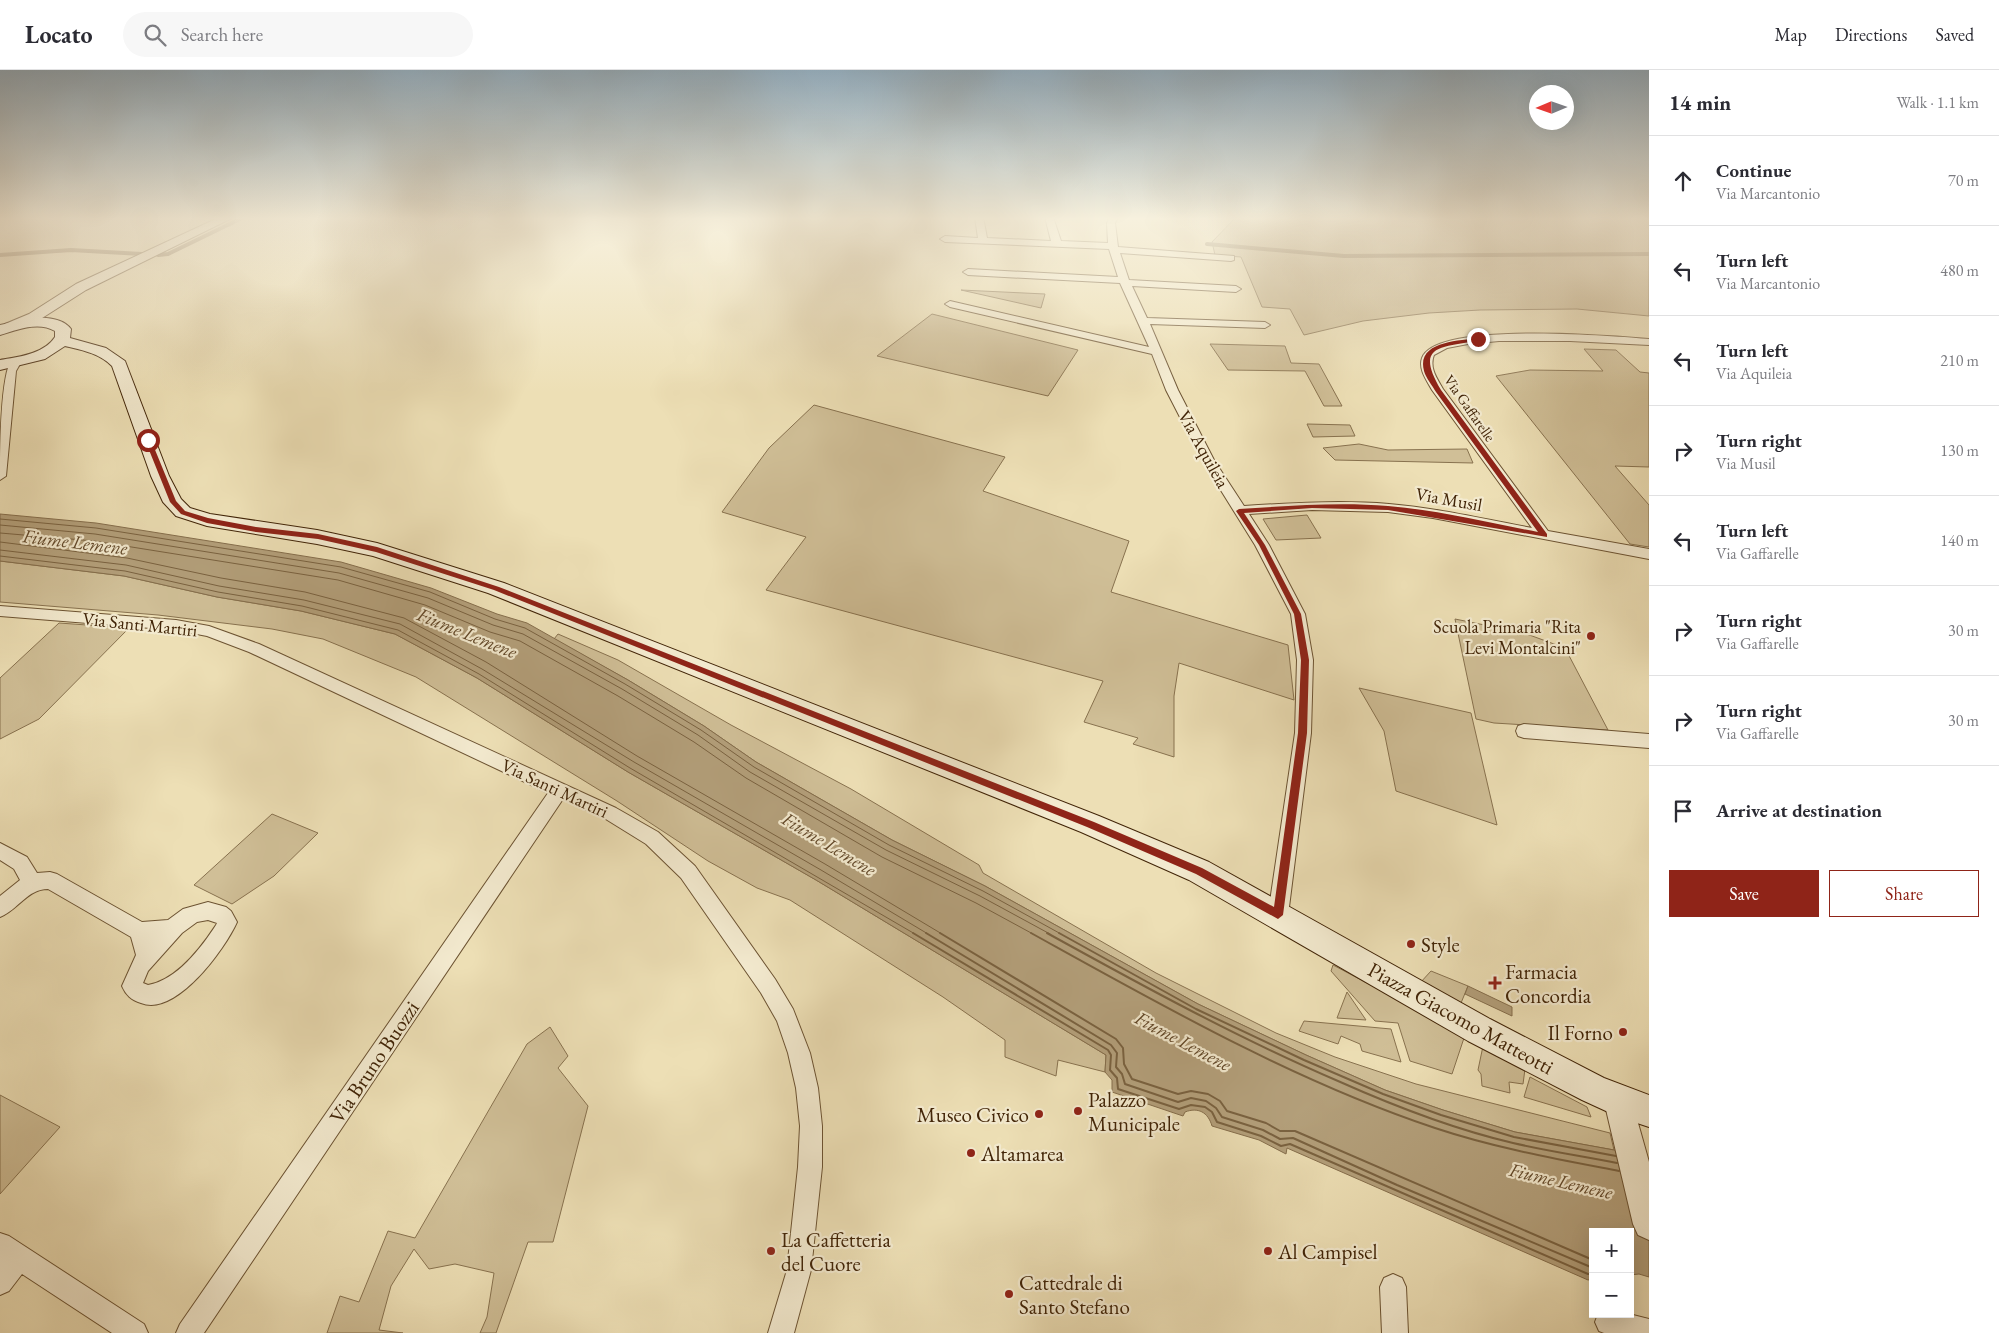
<!DOCTYPE html>
<html lang="en">
<head>
<meta charset="utf-8">
<style>
	:root { --surface:#fff; --page:#f7f7f7; --text:#2b2b33; --muted:#7c7c81; --line:#e1e1e2; --accent:#8f2418 }
	body { margin:0; font-family:"EB Garamond",serif; background:var(--page); color:var(--text) }
	.controls { position:absolute; right:15px; bottom:15px; display:grid; overflow:hidden; border-radius:0px; box-shadow:0 5px 20px #0002 }
	.controls button { width:45px; height:45px; display:grid; place-items:center; padding:0; border:0; border-bottom:1px solid var(--line); background:var(--surface); color:var(--text); font:25px sans-serif }
	.compass { position:absolute; left:1529px; top:15px; width:45px; height:45px; border-radius:50%; background:var(--surface); box-shadow:0 5px 20px #0002; rotate:268deg }
	.stop { position:absolute; width:15px; height:15px; margin:-11px; border:4px solid #8f2418; border-radius:50%; background:#fff }
	.stop.end { background:#8f2418; border-color:#fff; box-shadow:0 1px 5px #0008 }
	.list { margin:0; padding:0; list-style:none }
	h2 { display:flex; justify-content:space-between; align-items:center; height:65px; margin:0; padding:0 20px; font-size:21px }
	h2 small { font-size:16px; font-weight:400; color:var(--muted) }
	.list li { display:grid; grid-template-columns:32px 1fr auto; gap:15px; align-items:center; box-sizing:border-box; height:90px; padding:0 20px; border-top:1px solid var(--line) }
	.list b { display:block; font-size:19px; white-space:nowrap }
	.list p { margin:0; font-size:16px; white-space:nowrap; color:var(--muted) }
	.list em { font-size:16px; font-style:normal; color:var(--muted) }
	.actions { display:flex; gap:10px; padding:15px 20px }
	.actions a { flex:1; padding:11px 0; border:1px solid var(--accent); border-radius:0px; text-align:center; font-size:18px; color:var(--accent) }
	.actions .main { background:var(--accent); color:#fff }
	.icon { flex:none; width:28px; height:28px; fill:none; stroke:currentColor; stroke-width:2; stroke-linecap:round; stroke-linejoin:round }
	.map { position:relative; flex:none; width:1649px; height:1263px; overflow:hidden }
	header { display:flex; align-items:center; gap:30px; box-sizing:border-box; height:70px; padding:0 25px; background:var(--surface); border-bottom:1px solid var(--line) }
	header strong { font-size:24px }
	nav { display:flex; gap:28px; margin-inline-start:auto; font-size:18px }
	.search { width:350px; height:45px; background:var(--page); display:flex; align-items:center; gap:12px; box-sizing:border-box; padding:0 18px; border-radius:28px; color:var(--muted); font-size:19px }
	main { display:flex }
	aside { flex:1; background:var(--surface) }
	.map>svg:first-child { display:block }
</style>
</head>
<body>
<header>
<strong>Locato</strong>
<div class="search"><svg class="icon" aria-label="search" viewBox="0 0 24 24"><circle cx="10" cy="10" r="6"/><path d="M15 15l6 6"/></svg>Search here</div>
<nav><a>Map</a><a>Directions</a><a>Saved</a></nav>
</header>
<main>
<div class="map">
<svg width="1649" height="1263" viewBox="0 0 1649 1263">
	<rect width="100%" height="100%" fill="#eddfb5"/>
	<filter id="stains"><feTurbulence type="fractalNoise" baseFrequency=".004" numOctaves="4"/><feColorMatrix values="0 0 0 0 .2 0 0 0 0 .09 0 0 0 0 .02 0 0 0 .5 -.17"/></filter>
	<radialGradient id="worn" r=".72"><stop offset=".6" stop-color="#630" stop-opacity="0"/><stop offset="1" stop-color="#630" stop-opacity=".3"/></radialGradient>
	<path fill="#d0bf97" stroke="#88724f" d="M 1236,147 L 1649,147 L 1649,246 L 1577,239 L 1480,240 L 1429,243 L 1363,251 L 1304,265 L 1290,239 L 1262,237 L 1241,187 L 1215,185 L 1212,172 Z
		M 961,220 L 1045,224 L 1041,238 Z
		M 932,244 L 1078,280 L 1048,326 L 877,286 Z
		M 1210,274 L 1285,276 L 1291,293 L 1319,294 L 1342,336 L 1324,336 L 1305,301 L 1228,300 Z
		M 1584,279 L 1616,280 L 1640,302 L 1649,303 L 1649,397 L 1615,396 L 1649,435 L 1649,477 L 1630,474 L 1496,306 L 1530,300 L 1603,301 Z
		M 814,335 L 1005,387 L 983,421 L 1129,471 L 1111,522 L 1288,575 L 1294,630 L 1179,593 L 1174,626 L 1174,687 L 1133,674 L 1138,668 L 1084,652 L 1103,611 L 766,520 L 806,467 L 722,442 L 769,378 Z
		M 1307,354 L 1350,355 L 1355,366 L 1313,367 Z
		M 1359,374 L 1388,380 L 1467,379 L 1473,393 L 1335,390 L 1323,378 Z
		M 1307,445 L 1321,468 L 1276,470 L 1263,449 Z
		M 0,491 L 124,506 L 217,527 L 301,541 L 395,564 L 477,608 L 628,702 L 816,810 L 1106,985 L 1105,1002 L 1058,990 L 1056,1006 L 1005,987 L 1005,970 L 943,927 L 790,830 L 757,818 L 708,791 L 617,731 L 416,607 L 323,569 L 272,559 L 158,545 L 0,532 Z
		M 1455,549 L 1524,563 L 1565,578 L 1608,660 L 1494,653 L 1476,649 Z
		M 59,553 L 129,558 L 39,649 L 0,669 L 0,608 Z
		M 558,564 L 618,590 L 731,655 L 851,719 L 979,795 L 983,803 L 1156,903 L 1276,963 L 1335,987 L 1416,1014 L 1610,1063 L 1614,1080 L 1515,1062 L 1443,1040 L 1385,1020 L 1306,985 L 1198,934 L 985,816 L 892,770 L 756,692 L 704,656 L 628,610 L 554,569 Z
		M 1359,618 L 1471,643 L 1497,755 L 1396,721 L 1384,661 Z
		M 272,744 L 318,763 L 274,806 L 232,834 L 194,815 Z
		M 1333,895 L 1465,965 L 1452,1004 L 1410,991 L 1398,953 L 1375,951 L 1331,901 Z
		M 1431,901 L 1468,916 L 1461,933 L 1420,913 Z
		M 1347,922 L 1366,950 L 1337,948 Z
		M 1304,951 L 1391,959 L 1401,992 L 1362,981 L 1360,974 L 1341,966 L 1338,974 L 1299,961 Z
		M 550,957 L 568,986 L 558,998 L 588,1036 L 553,1172 L 528,1172 L 496,1263 L 480,1263 L 487,1247 L 494,1203 L 455,1194 L 429,1199 L 414,1179 L 391,1216 L 379,1260 L 403,1263 L 327,1263 L 340,1226 L 359,1232 L 388,1161 L 415,1168 L 527,974 Z
		M 1483,976 L 1525,999 L 1523,1014 L 1509,1012 L 1510,1023 L 1482,1016 L 1481,1004 L 1478,1000 Z
		M 1530,1007 L 1587,1037 L 1591,1047 L 1524,1027 Z
		M 0,1025 L 60,1057 L 0,1124 Z"/>
	<path fill="#b39f7a" stroke="#856e4c" d="M 0,444 L 96,453 L 341,492 L 431,518 L 497,544 L 527,553 L 628,610 L 704,656 L 756,692 L 892,770 L 985,816 L 1198,934 L 1306,985 L 1385,1020 L 1443,1040 L 1515,1062 L 1614,1080 L 1649,1090 L 1649,1207 L 1639,1204 L 1630,1205 L 1630,1162 L 1593,1162 L 1593,1209 L 1588,1210 L 1287,1078 L 1286,1084 L 1259,1070 L 1212,1056 C 1208,1042 1198,1037 1185,1042 L 1183,1046 L 1112,1022 L 1112,1010 L 1105,1002 L 1106,985 L 816,810 L 628,702 L 477,608 L 395,564 L 301,541 L 217,527 L 124,506 L 0,491 Z
		M 1468,916 L 1512,937 L 1512,946 L 1465,924 Z"/>
	<g fill="none" stroke-linecap="round" stroke-linejoin="round">
		<path stroke="#7a6240" stroke-width="1" d="M 0,449 L 96,458 L 341,497 L 430,522 L 495,549 L 525,558 L 625,614 L 701,660 L 754,697 L 889,775 L 983,821 L 1061,864
			M 0,455 L 95,464 L 339,503 L 428,528 L 493,555 L 523,564 L 622,619 L 698,665 L 750,702 L 886,780 L 980,826 L 1050,864
			M 0,463 L 94,471 L 338,510 L 425,535 L 490,562 L 520,571 L 618,626 L 694,672 L 746,708 L 882,787 L 976,833 L 1033,864
			M 0,472 L 127,488 L 221,508 L 305,522 L 404,548 L 486,592 L 637,686 L 825,794 L 942,864
			M 0,480 L 126,495 L 219,516 L 304,530 L 400,554 L 482,599 L 634,692 L 821,800 L 928,864
			M 0,486 L 125,501 L 218,522 L 302,536 L 398,560 L 479,604 L 630,698 L 915,864"/>
		<path stroke="#7a6240" stroke-width="2" d="M 913,863 L 1108,980 L 1111,985 L 1110,1000 L 1117,1008 L 1118,1019 L 1179,1039 L 1191,1035 L 1205,1037 L 1212,1042 L 1217,1052 L 1261,1066 L 1281,1076 L 1290,1074 L 1588,1204 L 1593,1204
			M 926,863 L 1111,975 L 1117,983 L 1116,997 L 1122,1004 L 1125,1014 L 1178,1032 L 1191,1028 L 1206,1031 L 1216,1038 L 1222,1047 L 1263,1060 L 1280,1069 L 1293,1068 L 1397,1115 L 1593,1198
			M 940,863 L 1116,969 L 1123,978 L 1124,994 L 1132,1009 L 1178,1024 L 1191,1021 L 1208,1024 L 1220,1031 L 1227,1041 L 1266,1053 L 1280,1061 L 1295,1061 L 1593,1190
			M 1031,863 C 1161,935 1294,1011 1435,1058 C 1495,1078 1557,1089 1619,1101
			M 1047,863 C 1143,916 1238,968 1338,1011 C 1394,1036 1453,1059 1513,1073 C 1547,1081 1582,1086 1617,1093
			M 1059,863 L 1196,939 L 1304,990 L 1383,1024 L 1441,1045 L 1514,1067 L 1616,1086"/>
		<path stroke="#856e4c" stroke-width="4" d="M 1207,174 L 1344,186 L 1649,184
			M 0,185 L 71,180 L 142,184
			M 158,185 L 168,184 L 244,147"/>
		<g stroke="#6c5332" stroke-width="2">
			<path id="minor" d="M 975,147 L 983,147 L 987,168 L 1051,171 L 1045,147 L 1053,147 L 1061,171 L 1108,173 L 1107,153 L 1110,147 L 1118,147 L 1115,153 L 1118,177 L 1234,186 L 1234,190 L 1231,191 L 1120,183 L 1129,210 L 1236,216 L 1241,219 L 1236,222 L 1132,216 L 1147,248 L 1265,252 L 1270,255 L 1265,258 L 1150,254 L 1178,320 L 1214,390 L 1244,436 C 1292,433 1341,430 1389,434 C 1437,438 1484,449 1532,458 L 1432,320 C 1427,311 1418,299 1422,288 C 1435,251 1613,266 1649,269 L 1649,275 L 1570,271 L 1499,271 L 1468,274 L 1447,278 L 1434,285 C 1429,298 1437,308 1443,319 L 1548,461 L 1649,479 L 1649,489 L 1433,448 L 1388,442 L 1312,440 L 1249,444 L 1269,475 L 1305,544 L 1313,590 L 1311,663 L 1288,845 L 1285,851 L 1278,854 L 1271,851 L 1268,845 L 1295,663 L 1297,590 L 1291,544 L 1255,475 L 1202,390 L 1166,320 L 1152,284 L 950,237 L 945,234 L 950,231 L 1149,277 L 1120,213 L 968,205 L 963,202 L 968,199 L 1118,207 L 1109,179 L 945,172 L 940,169 L 945,166 L 978,168 Z
				M 14,291 L 20,294 L 16,301 L 6,406 L 0,410 C 0,381 0,315 10,292 Z
				M 0,536 L 176,550 L 209,556 L 259,574 L 616,738 L 658,762 L 695,796 L 775,909 L 793,939 L 810,983 L 818,1018 L 822,1056 L 822,1097 L 811,1200 L 794,1263 L 768,1263 L 787,1200 L 798,1097 L 800,1056 L 796,1018 L 788,983 L 777,951 L 761,923 L 681,808 L 646,774 L 604,748 L 563,729 L 204,1263 L 176,1263 L 180,1254 L 548,723 L 249,582 L 207,566 L 176,560 L 0,546 Z
				M 1524,654 L 1649,664 L 1649,678 L 1524,668 L 1518,666 L 1516,661 L 1518,656 Z
				M 0,773 L 27,787 L 37,803 L 50,802 L 57,804 L 142,852 L 168,850 L 183,839 L 208,832 L 226,837 L 231,841 L 237,852 C 225,879 176,947 141,933 C 131,930 126,925 122,916 L 136,885 L 131,867 L 48,819 C 27,819 18,840 0,847 L 0,826 L 20,810 L 14,799 L 0,790 ZM 208,850 L 217,853 L 216,855 C 201,878 177,910 148,915 L 143,913 L 148,901 L 182,863 L 197,852 Z
				M 0,1163 L 9,1166 L 144,1254 L 148,1263 L 112,1263 L 22,1204 L 9,1221 L 0,1225 Z
				M 1393,1204 L 1402,1208 L 1406,1217 L 1408,1263 L 1382,1263 L 1380,1217 L 1384,1208 Z
				M 1598,1244 L 1629,1244 L 1649,1249 L 1649,1263 L 1604,1263 L 1599,1261 L 1595,1252 Z"/>
		</g>
		<g stroke="#6c5332" stroke-width="2">
			<path id="tertiary" d="M 220,147 L 234,147 L 86,220 L 39,250 L 10,261 L 3,257 L 5,254 L 29,244 L 76,214 Z
				M 1619,1016 L 1629,1021 L 1649,1092 L 1649,1170 L 1638,1165 L 1633,1154 L 1604,1031 L 1609,1021 Z"/>
		</g>
		<g stroke="#412407" stroke-width="2">
			<path id="secondary" d="M 32,248 C 45,247 63,248 71,259 L 70,268 L 106,278 L 125,291 L 169,406 L 181,429 L 190,438 L 210,444 L 317,460 L 377,473 L 504,513 L 1099,746 L 1209,792 L 1490,949 L 1604,1008 L 1649,1025 L 1649,1057 L 1619,1047 L 1582,1030 L 1468,971 L 1189,810 L 1081,762 L 488,523 L 373,486 L 317,474 L 207,456 L 176,446 L 163,432 L 151,406 L 112,296 C 99,283 82,280 65,276 L 45,289 L 0,300 L 0,290 C 18,287 44,284 55,267 L 55,261 C 38,251 17,260 0,265 L 0,255 Z"/>
		</g>
		<use href="#minor" fill="#f3eacf" fill-rule="evenodd"/>
		<use href="#tertiary" fill="#f3eacf" fill-rule="evenodd"/>
		<use href="#secondary" fill="#f3eacf" fill-rule="evenodd"/>
	</g>
	<linearGradient id="sky" x2="0" y2="1"><stop stop-color="#93acbc"/><stop offset="0.46" stop-color="#f7f1de"/><stop offset="1" stop-color="#f7f1de" stop-opacity="0"/></linearGradient>
	<rect width="1649" height="323" fill="url(#sky)"/>
	<path fill="#8f2418" d="M 1478,268 L 1480,270 C 1443,278 1413,273 1441,320 L 1547,464 L 1547,467 L 1388,440 L 1312,438 L 1244,443 L 1265,475 L 1301,544 L 1309,590 L 1307,663 L 1283,845 L 1278,849 L 1196,804 L 1087,757 L 494,520 L 376,482 L 318,469 L 256,462 L 207,453 L 181,444 L 170,432 L 145,370 L 148,369 L 151,370 L 176,431 L 185,441 L 208,448 L 256,457 L 318,464 L 377,477 L 499,517 L 1094,752 L 1202,798 L 1274,837 L 1298,663 L 1301,590 L 1294,544 L 1259,475 L 1236,441 L 1239,439 C 1289,436 1338,432 1388,436 C 1438,440 1489,453 1538,462 L 1436,322 C 1432,315 1426,308 1424,301 C 1416,271 1459,271 1478,268 Z"/>
	<g fill="#8f2418" stroke="#f3eacf" stroke-width="2">
		<circle cx="1591" cy="566" r="5"/>
		<circle cx="1411" cy="874" r="5"/>
		<path d="M1492.5 905.5h5v5h5v5h-5v5h-5v-5h-5v-5h5z"/>
		<circle cx="1623" cy="962" r="5"/>
		<circle cx="1078" cy="1041" r="5"/>
		<circle cx="1039" cy="1044" r="5"/>
		<circle cx="971" cy="1083" r="5"/>
		<circle cx="771" cy="1181" r="5"/>
		<circle cx="1268" cy="1181" r="5"/>
		<circle cx="1009" cy="1224" r="5"/>
	</g>
	<g text-anchor="middle" dominant-baseline="central" stroke-width="4.5" stroke-linejoin="round" paint-order="stroke">
		<g font-size="15" fill="#412407" stroke="#f3eacf">
			<text transform="translate(1470 338) rotate(55)">Via Gaffarelle</text>
		</g>
		<g font-size="18" fill="#412407" stroke="#f3eacf">
			<text transform="translate(1204 379) rotate(61)">Via Aquileia</text>
			<text transform="translate(1449 429) rotate(10)">Via Musil</text>
			<text transform="translate(140 554) rotate(6)">Via Santi Martiri</text>
			<text transform="translate(555 718) rotate(25)">Via Santi Martiri</text>
		</g>
		<g font-size="18" fill="#412407" stroke="#f3eacf" text-anchor="end">
			<text x="1581" y="556">Scuola Primaria "Rita<tspan x="1581" dy="21">Levi Montalcini"</tspan></text>
		</g>
		<g font-size="19" font-style="italic" fill="#63492a" stroke="#f3eacf">
			<text transform="translate(75 472) rotate(7)">Fiume Lemene</text>
			<text transform="translate(467 563) rotate(22)">Fiume Lemene</text>
			<text transform="translate(829 774) rotate(31)">Fiume Lemene</text>
			<text transform="translate(1183 971) rotate(28)">Fiume Lemene</text>
			<text transform="translate(1561 1111) rotate(13)">Fiume Lemene</text>
		</g>
		<g font-size="21" fill="#412407" stroke="#f3eacf" text-anchor="start">
			<text x="1421" y="874">Style</text>
			<text x="1505" y="901">Farmacia<tspan x="1505" dy="24">Concordia</tspan></text>
			<text x="1613" y="962" text-anchor="end">Il Forno</text>
			<text x="1088" y="1029">Palazzo<tspan x="1088" dy="24">Municipale</tspan></text>
			<text x="1029" y="1044" text-anchor="end">Museo Civico</text>
			<text x="981" y="1083">Altamarea</text>
			<text x="781" y="1169">La Caffetteria<tspan x="781" dy="24">del Cuore</tspan></text>
			<text x="1278" y="1181">Al Campisel</text>
			<text x="1019" y="1212">Cattedrale di<tspan x="1019" dy="24">Santo Stefano</tspan></text>
		</g>
		<g font-size="21" fill="#412407" stroke="#f3eacf">
			<text transform="translate(1461 948) rotate(29)">Piazza Giacomo Matteotti</text>
			<text transform="translate(374 992) rotate(-56)">Via Bruno Buozzi</text>
		</g>
	</g>
	<rect width="100%" height="100%" filter="url(#stains)"/>
	<rect width="100%" height="100%" fill="url(#worn)"/>
</svg>
<div class="controls">
<button>+</button>
<button>−</button>
</div>
<svg class="compass" viewBox="-18 -18 36 36"><path d="M0-13l5 13h-10z" fill="#e53935"/><path d="M0 13l5-13h-10z" fill="#7c7c81"/></svg>
<div class="stop" style="left:148px;top:370px"></div>
<div class="stop end" style="left:1478px;top:269px"></div>
</div>
<aside>
<h2>14 min<small>Walk · 1.1 km</small></h2>
<ul class="list">
<li><svg class="icon" aria-label="ahead" viewBox="0 0 24 24"><path d="M12 20V5M6 11l6-6 6 6"/></svg><div><b>Continue</b><p>Via Marcantonio</p></div><em>70 m</em></li>
<li><svg class="icon" aria-label="left" viewBox="0 0 24 24"><path d="M17 20v-9H6M10 6l-5 5 5 5"/></svg><div><b>Turn left</b><p>Via Marcantonio</p></div><em>480 m</em></li>
<li><svg class="icon" aria-label="left" viewBox="0 0 24 24"><path d="M17 20v-9H6M10 6l-5 5 5 5"/></svg><div><b>Turn left</b><p>Via Aquileia</p></div><em>210 m</em></li>
<li><svg class="icon" aria-label="right" viewBox="0 0 24 24"><path d="M7 20v-9h11M14 6l5 5-5 5"/></svg><div><b>Turn right</b><p>Via Musil</p></div><em>130 m</em></li>
<li><svg class="icon" aria-label="left" viewBox="0 0 24 24"><path d="M17 20v-9H6M10 6l-5 5 5 5"/></svg><div><b>Turn left</b><p>Via Gaffarelle</p></div><em>140 m</em></li>
<li><svg class="icon" aria-label="right" viewBox="0 0 24 24"><path d="M7 20v-9h11M14 6l5 5-5 5"/></svg><div><b>Turn right</b><p>Via Gaffarelle</p></div><em>30 m</em></li>
<li><svg class="icon" aria-label="right" viewBox="0 0 24 24"><path d="M7 20v-9h11M14 6l5 5-5 5"/></svg><div><b>Turn right</b><p>Via Gaffarelle</p></div><em>30 m</em></li>
<li><svg class="icon" aria-label="arrive" viewBox="0 0 24 24"><path d="M6 21V4h12l-3 4 3 4H6"/></svg><div><b>Arrive at destination</b></div></li>
</ul>
<div class="actions"><a class="main">Save</a><a>Share</a></div>
</aside>
</main>
</body>
</html>
